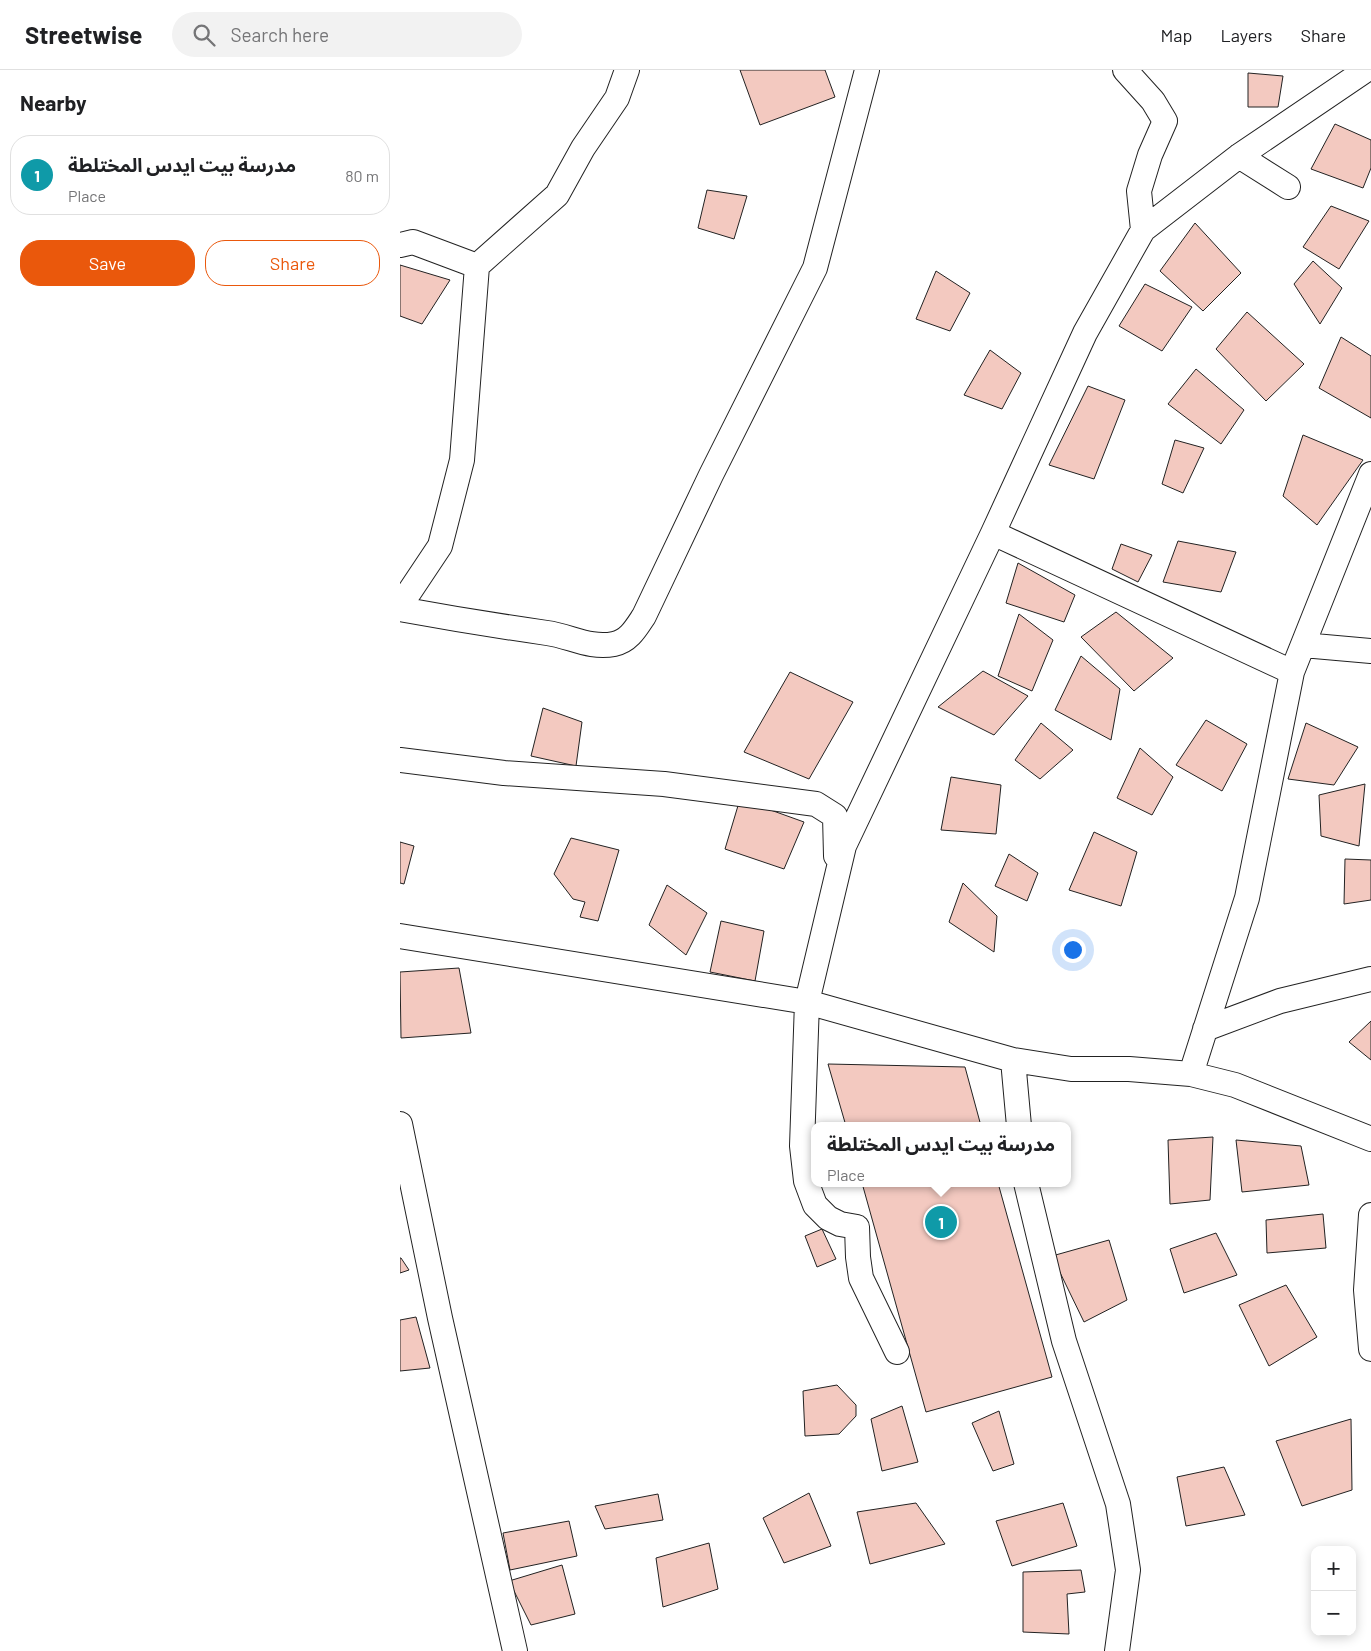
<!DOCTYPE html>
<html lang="en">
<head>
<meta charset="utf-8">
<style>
	:root { --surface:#fff; --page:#f2f2f2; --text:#202124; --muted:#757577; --line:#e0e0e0; --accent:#ea580c }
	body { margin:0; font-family:Barlow,"Noto Sans Arabic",sans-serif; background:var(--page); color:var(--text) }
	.controls { position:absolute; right:15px; bottom:15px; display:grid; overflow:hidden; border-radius:10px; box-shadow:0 2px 12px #0003 }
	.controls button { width:45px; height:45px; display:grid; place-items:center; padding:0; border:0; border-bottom:1px solid var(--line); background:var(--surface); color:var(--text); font:25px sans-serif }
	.you { position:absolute; left:672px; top:879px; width:18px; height:18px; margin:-12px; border:4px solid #fff; border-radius:50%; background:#1a73e8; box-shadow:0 0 0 8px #1a73e833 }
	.badge { display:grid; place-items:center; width:32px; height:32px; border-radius:50%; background:var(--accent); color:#fff; font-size:16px; font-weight:700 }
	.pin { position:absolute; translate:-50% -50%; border:2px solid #fff; box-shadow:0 1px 5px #0006 }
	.popup { position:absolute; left:411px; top:1052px; width:260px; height:65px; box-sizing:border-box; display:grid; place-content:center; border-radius:10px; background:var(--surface); filter:drop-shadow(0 1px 4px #0005); font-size:16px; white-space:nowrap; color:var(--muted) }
	.popup b { font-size:19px; color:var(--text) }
	.popup::after { content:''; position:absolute; left:50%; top:100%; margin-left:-10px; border:10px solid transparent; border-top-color:var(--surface) }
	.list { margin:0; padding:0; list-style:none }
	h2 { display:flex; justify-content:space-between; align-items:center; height:65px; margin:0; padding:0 20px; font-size:21px }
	h2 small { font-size:16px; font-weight:400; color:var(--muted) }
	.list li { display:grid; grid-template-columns:32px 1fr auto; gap:15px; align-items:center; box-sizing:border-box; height:80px; margin:0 10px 10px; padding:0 10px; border:1px solid var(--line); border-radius:20px }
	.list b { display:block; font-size:19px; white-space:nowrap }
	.list p { margin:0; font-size:16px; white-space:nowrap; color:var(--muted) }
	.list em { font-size:16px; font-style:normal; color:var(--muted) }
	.actions { display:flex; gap:10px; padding:15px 20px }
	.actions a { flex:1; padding:11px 0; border:1px solid var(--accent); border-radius:20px; text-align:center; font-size:18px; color:var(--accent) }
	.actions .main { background:var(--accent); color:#fff }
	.icon { flex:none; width:28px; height:28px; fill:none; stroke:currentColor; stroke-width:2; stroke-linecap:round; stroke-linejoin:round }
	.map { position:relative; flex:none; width:971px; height:1581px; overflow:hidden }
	header { display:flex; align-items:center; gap:30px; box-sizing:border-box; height:70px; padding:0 25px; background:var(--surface); border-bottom:1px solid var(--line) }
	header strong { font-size:24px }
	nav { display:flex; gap:28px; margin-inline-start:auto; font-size:18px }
	.search { width:350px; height:45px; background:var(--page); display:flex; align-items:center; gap:12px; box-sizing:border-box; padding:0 18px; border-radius:28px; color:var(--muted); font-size:19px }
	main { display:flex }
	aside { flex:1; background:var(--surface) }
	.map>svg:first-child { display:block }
</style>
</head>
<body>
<header>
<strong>Streetwise</strong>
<div class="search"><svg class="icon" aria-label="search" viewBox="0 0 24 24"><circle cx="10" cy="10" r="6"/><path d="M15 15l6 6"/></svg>Search here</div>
<nav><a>Map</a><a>Layers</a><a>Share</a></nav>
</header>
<main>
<aside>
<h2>Nearby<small></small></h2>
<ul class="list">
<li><span class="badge" style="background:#0f9aa8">1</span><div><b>مدرسة بيت ايدس المختلطة</b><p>Place</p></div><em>80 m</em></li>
</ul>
<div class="actions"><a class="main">Save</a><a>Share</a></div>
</aside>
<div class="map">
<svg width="971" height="1581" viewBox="0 0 971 1581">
	<rect width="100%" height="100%" fill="#fff"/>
	<path fill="#f3c9c0" stroke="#222" d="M 340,0 L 425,0 L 435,27 L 360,55 Z
		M 848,3 L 883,6 L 878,37 L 848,37 Z
		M 935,54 L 971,70 L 971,98 L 963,118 L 911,99 Z
		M 307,120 L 347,126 L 334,169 L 298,158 Z
		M 931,136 L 969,151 L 939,199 L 903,177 Z
		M 795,153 L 841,203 L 803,241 L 760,201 Z
		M 913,191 L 942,218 L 920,254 L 894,214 Z
		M 0,195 L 50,210 L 22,254 L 0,246 Z
		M 536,201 L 570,223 L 550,261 L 516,249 Z
		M 745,214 L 792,237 L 762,281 L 719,256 Z
		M 847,242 L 904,294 L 866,331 L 816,279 Z
		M 941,267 L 971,286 L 971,348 L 919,318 Z
		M 590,280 L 621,303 L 602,339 L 564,325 Z
		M 796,299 L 844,340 L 821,374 L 768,334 Z
		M 688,316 L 725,330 L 694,409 L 649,395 Z
		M 903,365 L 963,390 L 917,455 L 883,426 Z
		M 775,370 L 804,378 L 783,423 L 762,414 Z
		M 778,471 L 836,482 L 821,522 L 763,512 Z
		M 721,474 L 752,485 L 738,512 L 712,499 Z
		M 618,493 L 675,525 L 664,552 L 606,533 Z
		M 716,542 L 773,588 L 734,621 L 681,567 Z
		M 619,544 L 653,570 L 632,621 L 598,606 Z
		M 681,586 L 720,619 L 711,670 L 655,640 Z
		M 583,601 L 628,626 L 594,665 L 538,637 Z
		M 390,602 L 453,632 L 409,709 L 344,682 Z
		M 143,638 L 182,652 L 176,696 L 131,686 Z
		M 806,650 L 847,674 L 822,721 L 776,695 Z
		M 641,653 L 673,680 L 640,709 L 615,690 Z
		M 906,653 L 958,677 L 934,715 L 888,709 Z
		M 740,678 L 773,707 L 752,745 L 717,728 Z
		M 551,707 L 601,715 L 596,764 L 541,760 Z
		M 965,714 L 959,776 L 921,766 L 919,725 Z
		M 340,729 L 404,752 L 384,799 L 325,779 Z
		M 694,762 L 737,782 L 721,836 L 669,820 Z
		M 171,768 L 219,780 L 198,851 L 180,847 L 185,832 L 173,829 L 154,804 Z
		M 0,772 L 14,776 L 4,814 L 0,813 Z
		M 609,784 L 638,803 L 627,831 L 595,816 Z
		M 945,789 L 971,790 L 971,830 L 944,834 Z
		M 563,813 L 597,846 L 594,882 L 549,852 Z
		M 267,815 L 307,843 L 286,885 L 249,855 Z
		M 321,851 L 364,861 L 355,911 L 310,902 Z
		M 59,898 L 71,963 L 1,968 L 0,902 Z
		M 971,951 L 971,990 L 949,972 Z
		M 428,994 L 565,997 L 581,1056 L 446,1056 Z
		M 813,1067 L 810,1130 L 770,1134 L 768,1070 Z
		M 836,1070 L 901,1076 L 909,1115 L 842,1122 Z
		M 462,1113 L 598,1113 L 652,1307 L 526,1342 Z
		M 923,1144 L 926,1178 L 867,1183 L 866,1150 Z
		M 422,1159 L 436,1189 L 417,1197 L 405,1166 Z
		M 816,1163 L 837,1205 L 784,1223 L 770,1179 Z
		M 709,1170 L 727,1230 L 684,1252 L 652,1186 Z
		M 0,1188 L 1,1188 L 9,1200 L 0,1203 Z
		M 886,1215 L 917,1267 L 869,1296 L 839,1235 Z
		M 16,1247 L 30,1298 L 0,1301 L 0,1250 Z
		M 437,1315 L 456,1335 L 456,1346 L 439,1364 L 405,1366 L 403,1321 Z
		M 502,1336 L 518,1392 L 482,1401 L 471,1349 Z
		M 599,1341 L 614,1394 L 593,1401 L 572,1353 Z
		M 951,1349 L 952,1420 L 902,1436 L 876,1371 Z
		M 824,1397 L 845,1445 L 786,1456 L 777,1407 Z
		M 409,1423 L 431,1476 L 384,1493 L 363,1448 Z
		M 258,1424 L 263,1450 L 205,1459 L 195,1436 Z
		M 516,1433 L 545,1474 L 470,1494 L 457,1442 Z
		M 663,1433 L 677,1476 L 612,1496 L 596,1451 Z
		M 169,1451 L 177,1486 L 110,1500 L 103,1463 Z
		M 309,1473 L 318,1519 L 263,1537 L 256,1488 Z
		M 162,1495 L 175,1544 L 131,1555 L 109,1511 Z
		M 681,1500 L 685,1522 L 667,1524 L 669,1564 L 623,1562 L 623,1502 Z"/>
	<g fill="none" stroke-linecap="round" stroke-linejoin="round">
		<g stroke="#222" stroke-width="26">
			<path id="minor" d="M 839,86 L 888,117
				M 743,160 L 839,86 L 966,0
				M 0,175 L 13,172 L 77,196
				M 593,463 L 892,602
				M 0,536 L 40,476 L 62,390 L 77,196 L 157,125 L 183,78 L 217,28 L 227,0
				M 0,539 C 49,548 98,556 147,563 C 170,566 190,579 214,574 C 229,571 236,558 244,546 L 311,405 L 415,198 L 467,0
				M 903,575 L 971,581
				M 0,690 L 104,703 L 264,714 L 416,734 L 435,746 L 436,786
				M 0,866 L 407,932 L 613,990 L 671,999 L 729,999 L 791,1004 L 847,828 L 892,602 L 971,404
				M 805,959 L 880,931 L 971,909
				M 613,990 L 619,1056
				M 791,1004 L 835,1015 L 971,1069
				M 0,1054 L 40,1248 L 115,1581
				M 626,1113 L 664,1271 L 718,1434 L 728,1500 L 717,1581
				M 971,1145 L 966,1220 L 971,1279
				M 497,1282 L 461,1208 L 458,1187 L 457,1157 L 440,1154 L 428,1148 L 415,1135 L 406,1111 L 402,1076 L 407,932 L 444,776 L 593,463 L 685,263 L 743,160 L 739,121 L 750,85 L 765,51 L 753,31 L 725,0"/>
		</g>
		<use href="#minor" stroke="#fff" stroke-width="24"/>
	</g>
</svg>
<div class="controls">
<button>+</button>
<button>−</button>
</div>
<div class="you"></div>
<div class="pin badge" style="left:541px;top:1152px;background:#0f9aa8">1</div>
<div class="popup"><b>مدرسة بيت ايدس المختلطة</b>Place</div>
</div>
</main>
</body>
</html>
